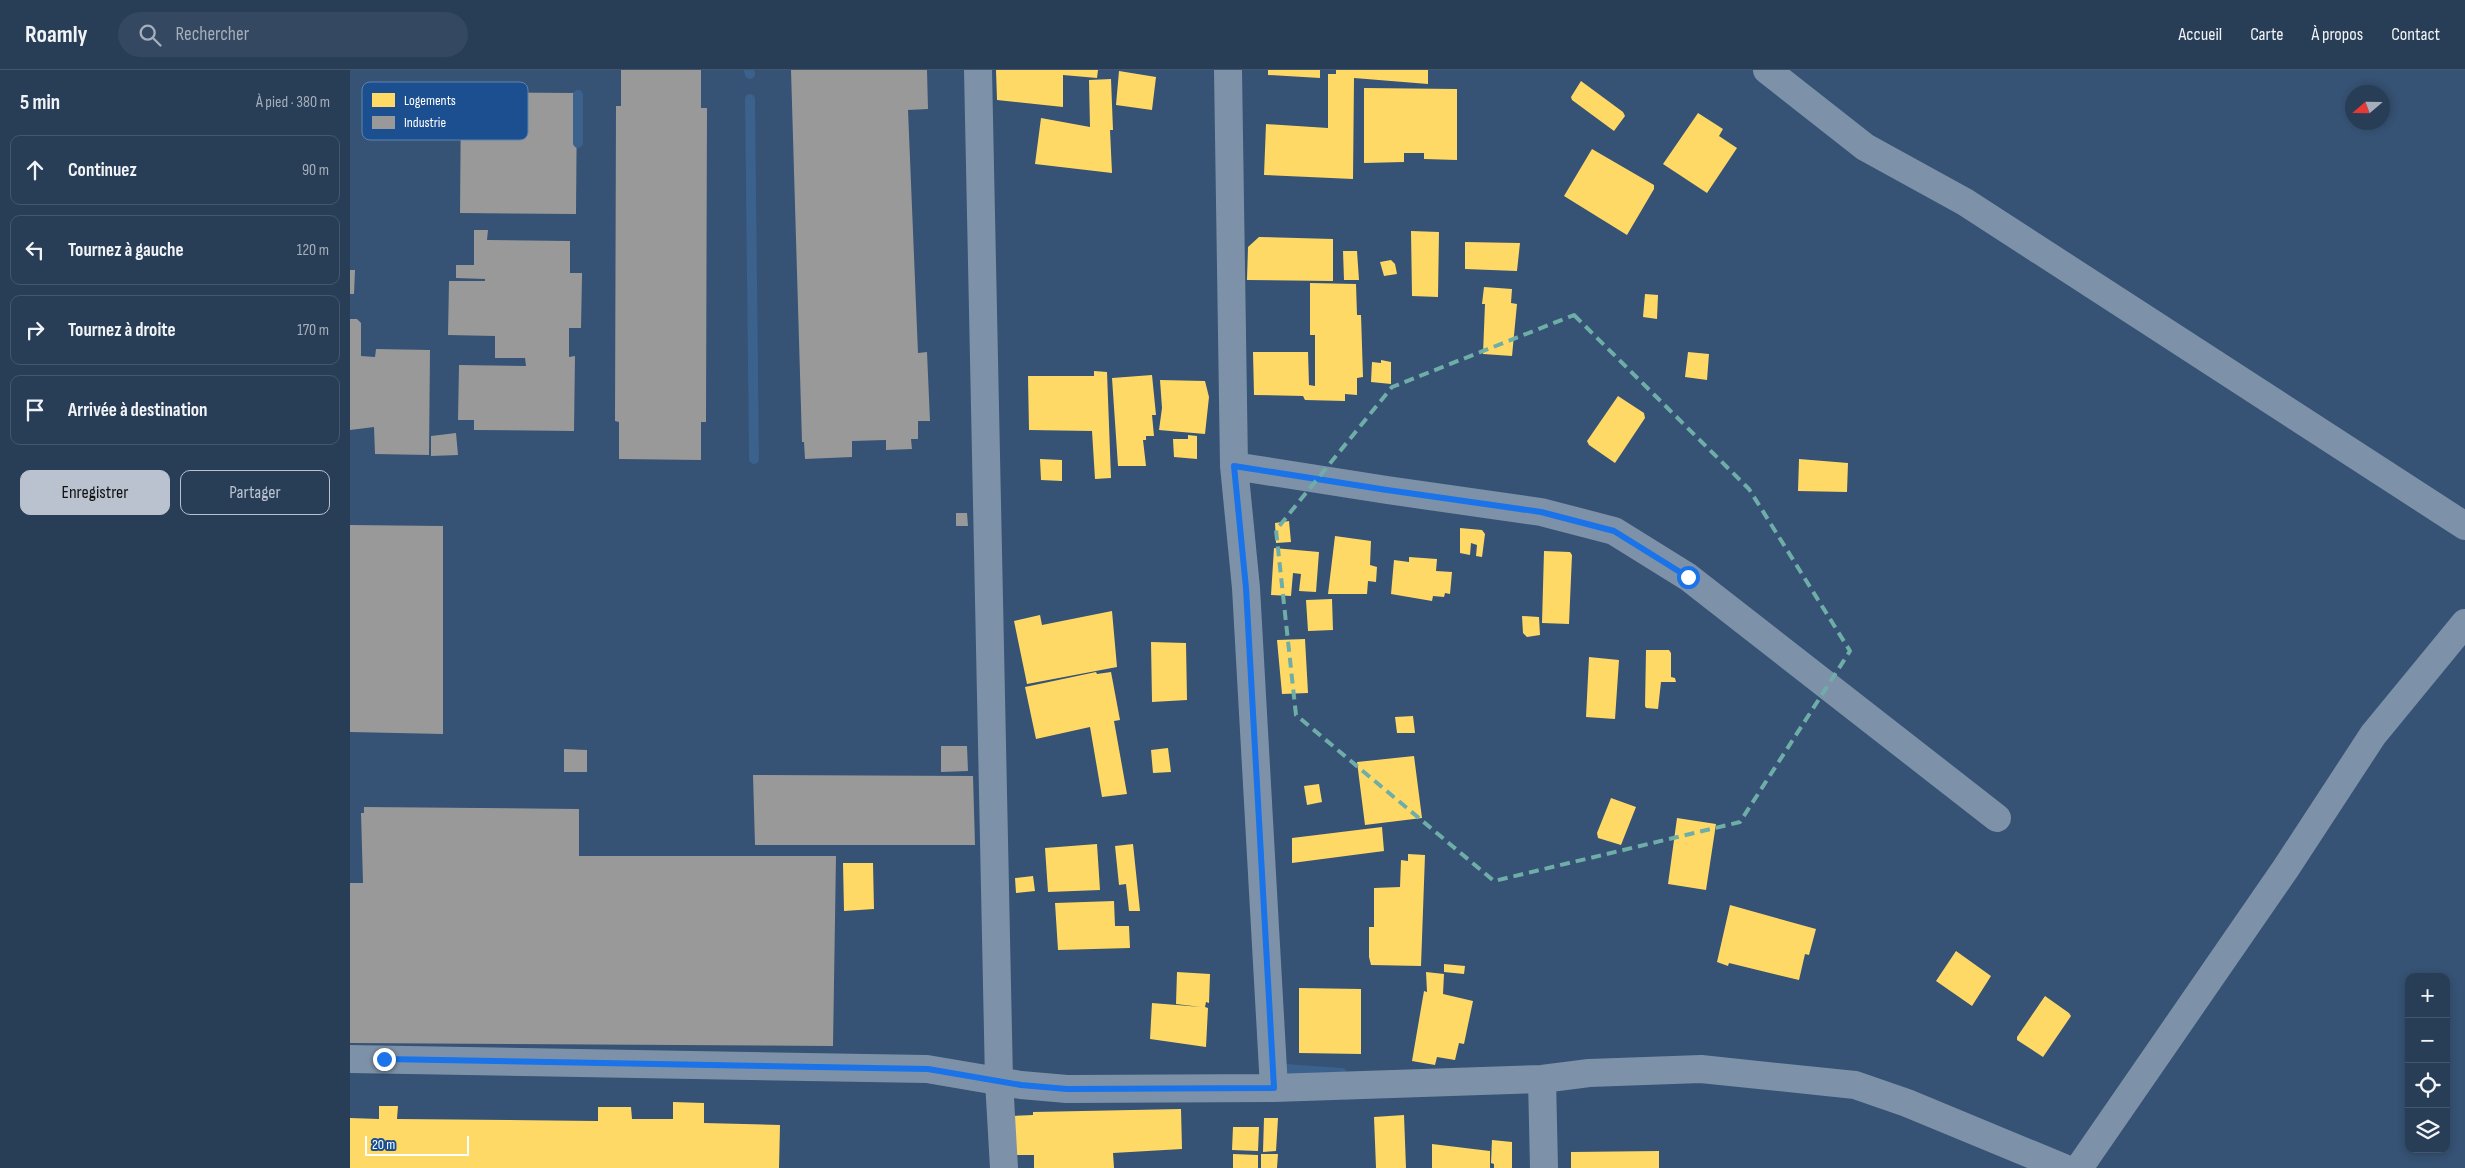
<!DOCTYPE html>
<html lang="fr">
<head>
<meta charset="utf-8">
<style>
	:root { --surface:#283e57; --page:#344961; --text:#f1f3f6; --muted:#a5aeba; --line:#44576d; --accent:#b9c2ce }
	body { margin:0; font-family:"Sofia Sans Condensed",sans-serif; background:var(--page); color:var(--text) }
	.controls { position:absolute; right:15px; bottom:15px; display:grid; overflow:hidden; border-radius:10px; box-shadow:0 2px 8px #0003 }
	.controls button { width:45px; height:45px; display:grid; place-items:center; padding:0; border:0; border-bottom:1px solid var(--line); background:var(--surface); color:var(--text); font:25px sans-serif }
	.compass { position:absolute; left:1995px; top:15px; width:45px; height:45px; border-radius:50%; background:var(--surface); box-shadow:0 2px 8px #0003; rotate:250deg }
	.scale { position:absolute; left:15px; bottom:12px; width:104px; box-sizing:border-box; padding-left:5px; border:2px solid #fff; border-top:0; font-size:14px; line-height:18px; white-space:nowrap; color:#fff; -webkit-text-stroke:4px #1b4f8f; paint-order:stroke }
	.stop { position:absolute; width:15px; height:15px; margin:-11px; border:4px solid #1a73e8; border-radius:50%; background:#fff }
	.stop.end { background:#1a73e8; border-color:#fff; box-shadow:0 1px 5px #0008 }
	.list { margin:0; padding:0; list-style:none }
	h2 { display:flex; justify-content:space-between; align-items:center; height:65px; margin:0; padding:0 20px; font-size:21px }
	h2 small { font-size:16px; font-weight:400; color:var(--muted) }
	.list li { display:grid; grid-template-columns:32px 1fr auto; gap:15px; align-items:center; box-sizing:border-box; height:70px; margin:0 10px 10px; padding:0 10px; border:1px solid var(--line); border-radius:10px }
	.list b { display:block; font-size:19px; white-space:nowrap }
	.list em { font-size:16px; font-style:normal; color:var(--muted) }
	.actions { display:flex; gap:10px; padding:15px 20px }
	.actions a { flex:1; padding:11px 0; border:1px solid var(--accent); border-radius:10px; text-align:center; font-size:18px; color:var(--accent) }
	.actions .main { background:var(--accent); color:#111 }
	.icon { flex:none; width:28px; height:28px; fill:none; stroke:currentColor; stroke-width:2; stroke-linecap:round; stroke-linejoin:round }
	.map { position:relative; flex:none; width:2115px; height:1098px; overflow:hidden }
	header { display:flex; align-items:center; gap:30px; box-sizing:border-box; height:70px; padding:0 25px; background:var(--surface); border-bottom:1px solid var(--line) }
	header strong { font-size:24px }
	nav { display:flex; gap:28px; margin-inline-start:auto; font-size:18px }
	.search { width:350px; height:45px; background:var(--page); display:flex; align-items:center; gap:12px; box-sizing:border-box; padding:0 18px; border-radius:28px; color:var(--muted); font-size:19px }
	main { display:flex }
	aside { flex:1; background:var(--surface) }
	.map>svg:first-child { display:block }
</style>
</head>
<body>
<header>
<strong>Roamly</strong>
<div class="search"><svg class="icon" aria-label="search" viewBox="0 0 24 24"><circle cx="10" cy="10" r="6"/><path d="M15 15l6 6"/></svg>Rechercher</div>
<nav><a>Accueil</a><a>Carte</a><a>À propos</a><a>Contact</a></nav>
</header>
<main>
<aside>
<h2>5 min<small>À pied · 380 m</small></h2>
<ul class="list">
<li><svg class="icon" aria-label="ahead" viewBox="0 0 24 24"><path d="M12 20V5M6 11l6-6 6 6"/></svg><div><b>Continuez</b></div><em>90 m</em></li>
<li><svg class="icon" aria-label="left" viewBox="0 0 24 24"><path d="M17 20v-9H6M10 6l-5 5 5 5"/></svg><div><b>Tournez à gauche</b></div><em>120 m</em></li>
<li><svg class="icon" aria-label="right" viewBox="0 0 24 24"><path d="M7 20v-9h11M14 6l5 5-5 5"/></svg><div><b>Tournez à droite</b></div><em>170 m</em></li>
<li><svg class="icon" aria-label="arrive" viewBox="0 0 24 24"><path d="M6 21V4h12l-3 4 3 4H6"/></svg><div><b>Arrivée à destination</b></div></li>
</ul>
<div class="actions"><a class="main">Enregistrer</a><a>Partager</a></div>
</aside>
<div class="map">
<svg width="2115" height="1098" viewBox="0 0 2115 1098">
	<rect width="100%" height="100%" fill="#365274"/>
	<path fill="#ffd966" d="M 646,0 L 748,0 L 747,8 L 713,5 L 713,37 L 647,30 Z
		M 918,0 L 970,0 L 970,8 L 918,5 Z
		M 986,0 L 1078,0 L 1078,14 L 1004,8 L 1003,109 L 914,105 L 916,54 L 978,58 L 978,4 L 986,4 Z
		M 769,1 L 806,7 L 802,40 L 766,35 Z
		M 761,9 L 763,60 L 760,60 L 762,103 L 685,94 L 691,48 L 740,57 L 739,10 Z
		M 1231,11 L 1273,42 L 1275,46 L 1264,61 L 1222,30 L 1221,27 Z
		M 1014,18 L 1107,19 L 1107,90 L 1074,89 L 1074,83 L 1054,83 L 1054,92 L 1014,93 Z
		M 1348,43 L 1373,59 L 1369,66 L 1387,78 L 1357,123 L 1313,94 Z
		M 1242,79 L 1304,115 L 1304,119 L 1277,165 L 1214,126 Z
		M 1061,161 L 1089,162 L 1088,227 L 1062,226 Z
		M 909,167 L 983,169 L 983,211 L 897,210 L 898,177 Z
		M 1115,172 L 1170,173 L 1167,201 L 1115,199 Z
		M 993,181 L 1007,181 L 1009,210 L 994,210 Z
		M 1041,190 L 1045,194 L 1047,204 L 1034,206 L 1030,192 Z
		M 960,213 L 1006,214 L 1007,245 L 1011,245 L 1013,307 L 1007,308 L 1007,325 L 995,324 L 995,331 L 955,330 L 953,326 L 904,325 L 903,282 L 958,282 L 959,315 L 965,316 L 965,265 L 960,265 Z
		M 1134,217 L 1162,219 L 1161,233 L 1167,234 L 1162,286 L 1133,284 L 1135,234 L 1132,234 Z
		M 1295,224 L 1308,225 L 1307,249 L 1293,247 Z
		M 1338,282 L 1359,284 L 1357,310 L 1335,307 Z
		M 1031,290 L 1041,292 L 1041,314 L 1021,312 L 1022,292 L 1031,293 Z
		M 744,301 L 757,302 L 761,408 L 745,409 L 742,361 L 679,360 L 678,306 L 744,306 Z
		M 802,305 L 806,345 L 802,345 L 804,366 L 796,366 L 796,370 L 793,370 L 796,396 L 768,396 L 762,308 Z
		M 810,310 L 855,311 L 859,327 L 855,364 L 809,360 L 812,338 Z
		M 1268,326 L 1294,343 L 1295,348 L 1265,393 L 1239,375 L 1237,371 Z
		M 838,365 L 847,366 L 847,389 L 824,387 L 823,369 L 838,369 Z
		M 690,389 L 712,390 L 712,411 L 691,410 Z
		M 1449,389 L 1498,393 L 1497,422 L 1448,421 Z
		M 939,451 L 941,472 L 926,473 L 925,453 Z
		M 1110,458 L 1132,460 L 1135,464 L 1132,487 L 1126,486 L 1127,475 L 1121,473 L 1120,485 L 1110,483 Z
		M 985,466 L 1021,471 L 1020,495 L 1027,497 L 1026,512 L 1018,511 L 1017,524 L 978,524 Z
		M 924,478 L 969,482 L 966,522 L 949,521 L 951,504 L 943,503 L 941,526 L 921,525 Z
		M 1194,481 L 1220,482 L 1222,485 L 1219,554 L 1192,553 Z
		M 1059,487 L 1087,489 L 1086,501 L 1102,502 L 1100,524 L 1095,523 L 1094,527 L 1083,526 L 1082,531 L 1041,524 L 1044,490 L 1059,492 Z
		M 982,529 L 983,560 L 958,561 L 956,530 Z
		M 762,541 L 767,597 L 677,614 L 664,551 L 690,545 L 692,555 Z
		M 1172,546 L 1189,547 L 1190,565 L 1177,567 L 1173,563 Z
		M 955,569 L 958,623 L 932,624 L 927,570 Z
		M 801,572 L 836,573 L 837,630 L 802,632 Z
		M 1296,580 L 1319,580 L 1321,583 L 1321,607 L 1325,608 L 1326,612 L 1311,612 L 1308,639 L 1296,638 L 1295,636 Z
		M 1239,587 L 1269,590 L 1265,649 L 1236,647 Z
		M 746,602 L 747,604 L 761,602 L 770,650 L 764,651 L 777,724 L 752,727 L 740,657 L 686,669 L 675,617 Z
		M 1063,646 L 1065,663 L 1047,663 L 1045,647 Z
		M 818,678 L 821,702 L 803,703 L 801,680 Z
		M 1064,686 L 1072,748 L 1015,755 L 1007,692 Z
		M 969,714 L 972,732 L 957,735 L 954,716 Z
		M 1261,728 L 1286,737 L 1271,775 L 1248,768 L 1247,763 Z
		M 1327,748 L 1366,754 L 1356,820 L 1318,814 Z
		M 1032,757 L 1034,781 L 942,793 L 942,768 Z
		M 747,774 L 750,820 L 698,822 L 695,778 Z
		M 783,774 L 790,841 L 779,841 L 776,814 L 769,815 L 765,776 Z
		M 1058,784 L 1075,785 L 1071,896 L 1021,895 L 1019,887 L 1019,857 L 1024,857 L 1024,818 L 1050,817 L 1051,790 L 1058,791 Z
		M 493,793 L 523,793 L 524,839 L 494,841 Z
		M 683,806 L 685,821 L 666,823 L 665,808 Z
		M 764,831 L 765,856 L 779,856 L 780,878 L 708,880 L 705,833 Z
		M 1380,835 L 1466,859 L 1459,885 L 1455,884 L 1449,910 L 1379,893 L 1378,896 L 1367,892 Z
		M 1606,881 L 1641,906 L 1622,936 L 1586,911 Z
		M 1094,894 L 1115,896 L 1114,904 L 1094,902 Z
		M 827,902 L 860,904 L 859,933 L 856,932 L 855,937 L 858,938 L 856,977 L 800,969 L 802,933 L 851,937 L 826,934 Z
		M 1076,902 L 1094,904 L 1093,924 L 1123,931 L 1114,974 L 1109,973 L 1105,990 L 1087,987 L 1085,995 L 1062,991 L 1074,921 L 1077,922 Z
		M 949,918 L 1011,919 L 1011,984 L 949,983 Z
		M 1695,926 L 1719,943 L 1721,946 L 1693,987 L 1667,970 L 1667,967 Z
		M 323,1032 L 354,1033 L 354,1053 L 430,1055 L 429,1098 L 0,1098 L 0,1048 L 29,1049 L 29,1036 L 48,1036 L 47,1049 L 248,1051 L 248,1037 L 281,1037 L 282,1049 L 323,1049 Z
		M 831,1039 L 832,1079 L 763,1083 L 764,1098 L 684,1098 L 684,1085 L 664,1085 L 661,1046 L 683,1045 L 683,1042 Z
		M 1054,1045 L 1056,1098 L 1026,1098 L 1024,1047 Z
		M 914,1048 L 928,1048 L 926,1081 L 913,1082 Z
		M 883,1057 L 909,1057 L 908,1081 L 882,1080 Z
		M 1142,1070 L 1162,1072 L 1162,1098 L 1144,1098 L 1144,1094 L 1141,1093 Z
		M 1082,1074 L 1140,1081 L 1140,1098 L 1082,1098 Z
		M 1309,1081 L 1309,1098 L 1221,1098 L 1221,1082 Z
		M 883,1084 L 908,1085 L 908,1098 L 883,1098 Z
		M 911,1084 L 928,1084 L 927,1098 L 911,1098 Z"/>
	<path fill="#999" d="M 271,0 L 351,0 L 351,38 L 357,38 L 356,352 L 351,352 L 351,390 L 269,389 L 269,352 L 265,351 L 266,36 L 271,36 Z
		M 441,0 L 577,0 L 578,39 L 558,40 L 568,283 L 577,282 L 580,351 L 568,351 L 568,369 L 561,369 L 562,379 L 536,380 L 536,370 L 502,371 L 502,387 L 455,389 L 454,372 L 452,372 Z
		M 111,22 L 227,23 L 226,144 L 110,143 Z
		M 124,160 L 138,160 L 137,170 L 220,171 L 220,203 L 232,203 L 232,207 L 231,258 L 219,258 L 219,287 L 225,286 L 224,361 L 124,360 L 124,350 L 108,350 L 109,295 L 176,296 L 175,288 L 145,288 L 145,266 L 98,265 L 99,211 L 135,211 L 135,209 L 106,208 L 106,195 L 124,195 Z
		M 0,200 L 5,200 L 4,224 L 0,224 Z
		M 0,249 L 7,249 L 11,253 L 11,286 L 25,287 L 26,279 L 80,280 L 79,385 L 25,384 L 24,357 L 0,360 Z
		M 106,363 L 108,385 L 81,386 L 81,366 Z
		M 606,443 L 617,443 L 618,456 L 606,456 Z
		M 0,455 L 93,456 L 93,664 L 0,662 Z
		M 591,676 L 617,676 L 618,701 L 591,702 Z
		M 214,679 L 237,680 L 237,702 L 214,702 Z
		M 403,705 L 623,706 L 625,775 L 405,775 Z
		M 14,737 L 229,739 L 229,786 L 486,786 L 483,976 L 0,973 L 0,813 L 13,813 L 11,743 L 14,743 Z"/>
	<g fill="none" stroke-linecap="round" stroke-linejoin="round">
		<path stroke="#3b618d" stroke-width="10" d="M 399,0 L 400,4
			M 400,29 L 404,389
			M 228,73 L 228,25
			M 928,1000 L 936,999 L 992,1003"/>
		<path stroke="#7d92a8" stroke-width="28" d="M 628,0 L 649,1011 L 654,1098
			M 878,0 L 884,396 L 896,518 L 924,1018
			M 1417,0 L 1515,77 L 1615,132 L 2115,456
			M 884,396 L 1037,420 L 1191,442 L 1264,461 L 1338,507 L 1647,748
			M 0,989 L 577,999 L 671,1015 L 717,1019 L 924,1018 L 1192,1009 L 1239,1003 L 1351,999 L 1505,1015 L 1557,1033 L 1714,1098
			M 1192,1009 L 1194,1098
			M 1729,1098 L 1936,798 L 2023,665 L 2115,553"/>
	</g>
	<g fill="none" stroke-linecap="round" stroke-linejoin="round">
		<path stroke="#1a73e8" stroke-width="6" d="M 34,989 L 578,999 L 671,1015 L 717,1019 L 924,1018 L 896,518 L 884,396 L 1037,420 L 1191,442 L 1264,461 L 1338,507"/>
	</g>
	<path fill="none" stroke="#6fada8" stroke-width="4" stroke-dasharray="10 6" stroke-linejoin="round" d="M 1224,245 L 1399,419 L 1500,581 L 1390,752 L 1144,811 L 946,645 L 926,460 L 1042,317 Z"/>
	<rect x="12" y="12" width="166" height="58" rx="8" fill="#1b4f8f" stroke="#5f84b1" stroke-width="1"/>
	<rect x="22" y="23" width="23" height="14" fill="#ffd966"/>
	<rect x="22" y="46" width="23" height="13" fill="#999"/>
	<g font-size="14" fill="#fff">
		<text x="54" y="35">Logements</text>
		<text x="54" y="57">Industrie</text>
	</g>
</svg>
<div class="controls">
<button>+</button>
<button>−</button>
<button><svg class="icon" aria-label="locate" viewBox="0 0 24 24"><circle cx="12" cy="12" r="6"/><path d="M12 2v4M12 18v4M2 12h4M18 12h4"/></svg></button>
<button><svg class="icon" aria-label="layers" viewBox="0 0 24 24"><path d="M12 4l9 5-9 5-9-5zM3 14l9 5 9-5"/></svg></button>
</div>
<svg class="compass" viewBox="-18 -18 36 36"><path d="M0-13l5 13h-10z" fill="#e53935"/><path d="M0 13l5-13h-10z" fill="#a5aeba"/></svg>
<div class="scale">20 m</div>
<div class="stop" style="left:1338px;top:507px"></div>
<div class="stop end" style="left:34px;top:989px"></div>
</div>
</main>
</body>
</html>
